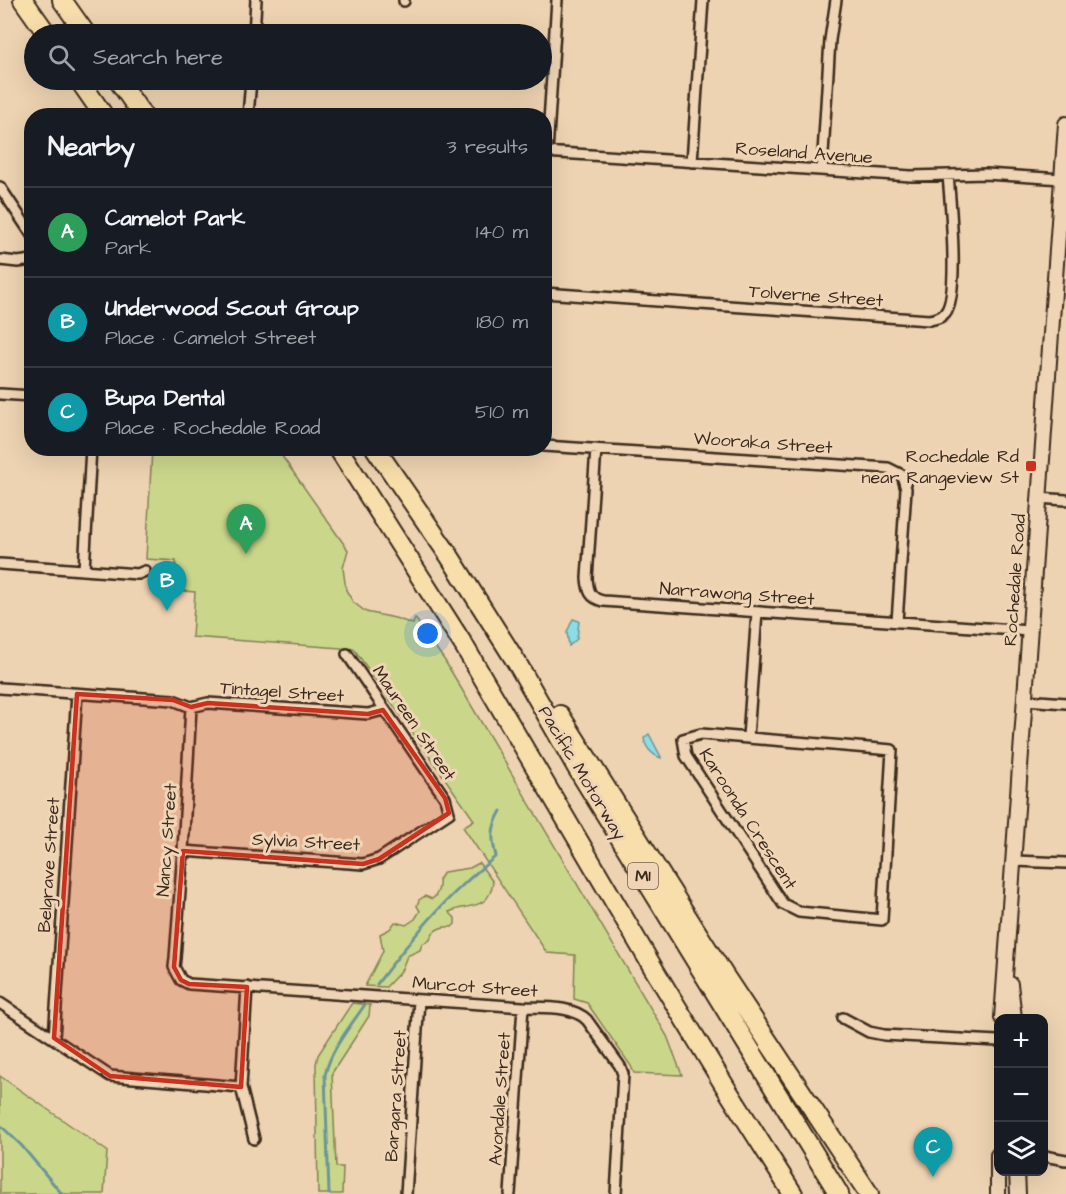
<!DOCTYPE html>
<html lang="en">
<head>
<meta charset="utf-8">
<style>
	:root { --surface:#171b24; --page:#242831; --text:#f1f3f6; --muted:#9ea1a6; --line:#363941; --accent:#c8321e }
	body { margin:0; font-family:"Architects Daughter",sans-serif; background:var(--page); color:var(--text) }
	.controls { position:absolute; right:18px; bottom:18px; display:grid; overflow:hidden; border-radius:12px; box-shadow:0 6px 24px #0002 }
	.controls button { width:54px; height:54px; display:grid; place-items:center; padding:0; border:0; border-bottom:2px solid var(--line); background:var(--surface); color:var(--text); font:30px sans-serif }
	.you { position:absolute; left:428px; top:634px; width:21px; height:21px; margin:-15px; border:4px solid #fff; border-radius:50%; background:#1a73e8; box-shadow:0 0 0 9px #1a73e833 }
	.badge { display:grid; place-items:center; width:39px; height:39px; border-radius:50%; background:var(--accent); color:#fff; font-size:20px; font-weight:700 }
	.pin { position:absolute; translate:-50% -50px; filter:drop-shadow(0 2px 3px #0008) }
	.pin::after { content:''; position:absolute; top:32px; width:21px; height:18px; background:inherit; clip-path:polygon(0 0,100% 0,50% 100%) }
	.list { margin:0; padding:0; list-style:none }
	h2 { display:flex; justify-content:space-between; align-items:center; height:78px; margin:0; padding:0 24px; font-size:26px }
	h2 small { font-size:20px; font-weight:400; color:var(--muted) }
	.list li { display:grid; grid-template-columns:39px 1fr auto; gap:18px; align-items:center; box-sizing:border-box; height:90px; padding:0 24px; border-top:2px solid var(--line) }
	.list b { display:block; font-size:22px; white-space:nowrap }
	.list p { margin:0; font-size:20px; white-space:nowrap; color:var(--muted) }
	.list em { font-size:20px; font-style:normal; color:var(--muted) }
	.icon { flex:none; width:33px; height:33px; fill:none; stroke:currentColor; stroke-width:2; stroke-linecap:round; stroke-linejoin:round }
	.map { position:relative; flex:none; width:1066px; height:1194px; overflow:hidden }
	.search { position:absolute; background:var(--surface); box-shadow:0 6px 24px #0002; left:24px; top:24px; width:528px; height:66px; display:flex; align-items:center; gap:15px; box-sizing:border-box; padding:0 21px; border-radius:33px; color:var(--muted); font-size:22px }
	.panel { position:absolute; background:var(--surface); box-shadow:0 6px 24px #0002; left:24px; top:108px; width:528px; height:348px; border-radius:24px }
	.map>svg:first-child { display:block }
</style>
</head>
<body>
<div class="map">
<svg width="1066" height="1194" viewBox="0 0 1066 1194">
	<rect width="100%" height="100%" fill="#edd3b1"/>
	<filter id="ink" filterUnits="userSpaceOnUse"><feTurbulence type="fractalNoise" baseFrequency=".0167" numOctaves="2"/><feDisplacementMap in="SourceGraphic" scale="12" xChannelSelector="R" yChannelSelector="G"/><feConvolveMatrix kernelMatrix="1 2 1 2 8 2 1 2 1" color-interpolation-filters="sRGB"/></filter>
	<g filter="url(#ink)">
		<path fill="#cad78b" stroke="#828054" stroke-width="1.5" d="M 152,449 L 277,449 L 348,550 L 343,568 L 346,590 L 353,602 L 366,612 L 395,618 L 413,624 L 415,618 L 445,661 L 667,1036 L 682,1075 L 634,1073 L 631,1066 L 587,1003 L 574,999 L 575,955 L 547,953 L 463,827 L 474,820 L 354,649 L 192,637 L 195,592 L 174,590 L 176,561 L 146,559 Z
			M 479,863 L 493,882 C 489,912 467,903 449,912 L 455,918 L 455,924 L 452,927 C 442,926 432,929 430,940 L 422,944 L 420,950 L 407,956 L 401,971 L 386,987 L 365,986 L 383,951 L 380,934 L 390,929 L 395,922 L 406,925 L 415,919 L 420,911 L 417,906 L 419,900 L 425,896 L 432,899 C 438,895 440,886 439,880 L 444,872 L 470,868 Z
			M 352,1003 L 370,1005 L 369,1016 L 332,1073 L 336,1167 L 343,1167 L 342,1194 L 318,1194 L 316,1064 L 318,1055 Z
			M 0,1076 L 107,1151 L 104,1194 L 0,1194 Z"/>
		<path fill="#8cdde7" stroke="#6c9597" stroke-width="1.5" d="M 573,619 L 579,621 L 577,639 L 569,646 L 567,632 Z
			M 649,734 L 661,757 L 661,758 C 652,755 645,747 644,738 Z"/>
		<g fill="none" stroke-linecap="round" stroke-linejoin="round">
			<path stroke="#6c9597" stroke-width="3" d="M 377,984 C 404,948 432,913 465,883 C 475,873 486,865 496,856 C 491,837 491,828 501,811
				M 0,1125 L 21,1145 L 62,1194
				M 329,1194 L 325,1075 C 331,1049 349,1028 364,1006"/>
			<g stroke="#3b2a1e" stroke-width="14">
				<path id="street" d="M 404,1 L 404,0
					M 254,34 L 256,0
					M 248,116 L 251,80
					M 544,152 L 911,176 L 986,174 L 1062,179
					M 547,152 L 557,0
					M 692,162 L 703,0
					M 822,170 L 830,40 L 836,0
					M 0,187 L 32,235
					M 0,260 L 18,262 L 32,260
					M 544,293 L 929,320 C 935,319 941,318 945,313 C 960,296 950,200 948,175
					M 0,394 L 32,396
					M 544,446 L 888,468 L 902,475 L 906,489 L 897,622
					M 596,449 L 587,578 C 588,591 590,598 603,601 L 1029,631
					M 1038,498 L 1066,500
					M 0,564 L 138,574 L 145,571
					M 84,570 L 91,448
					M 0,688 L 173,700 L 191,707 L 208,703 L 368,714 L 383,710
					M 1025,700 L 1066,703
					M 191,707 L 183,851 L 175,958 L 174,967 L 181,980 L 189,984 L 523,1007 C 544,1008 572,1005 587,1020 L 620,1066 L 623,1074 L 616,1194
					M 701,734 L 892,750 L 882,920 L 799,912 L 783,904 L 686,756 L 683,739 Z
					M 748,737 L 757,612
					M 183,851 L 363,864 L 379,859 L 449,813 L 445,798 L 347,654
					M 1014,861 L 1066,863
					M 247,987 L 241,1087 L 254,1139
					M 0,1003 L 110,1076 L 241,1087
					M 843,1018 L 869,1032 L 884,1035 L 998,1041
					M 54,1038 L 77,694
					M 1044,1156 L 1066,1160
					M 406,1194 L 419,1000
					M 510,1194 L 523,1007"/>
			</g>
			<g stroke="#3b2a1e" stroke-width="18">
				<path id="secondary" d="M 1010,984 L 1014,1018
					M 1002,1018 L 1066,124
					M 1017,1172 L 1018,1194
					M 998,1194 L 998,1155"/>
			</g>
			<g stroke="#3b2a1e" stroke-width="22">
				<path id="highway" d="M 23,0 L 47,34
					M 62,0 L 86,34
					M 79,80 L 104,116
					M 118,80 L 143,116
					M 338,448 L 463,644 L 655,971 L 726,1088 L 793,1194
					M 375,448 L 450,557 L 517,663 L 577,768 L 839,1194
					M 560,715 L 724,975 L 869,1194"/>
			</g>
			<use href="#street" stroke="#efd5b6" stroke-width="9"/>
			<use href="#secondary" stroke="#efd5b6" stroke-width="14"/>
			<use href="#highway" stroke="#f8deab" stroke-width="18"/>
		</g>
	</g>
	<path fill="#c8321e" fill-opacity="0.2" stroke="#c8321e" stroke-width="4.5" stroke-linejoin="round" d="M 77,694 L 173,700 L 191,707 L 208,703 L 368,714 L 383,710 L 445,798 L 449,813 L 379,859 L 363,864 L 183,851 L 174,967 L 181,980 L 189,984 L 247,987 L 241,1087 L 110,1076 L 54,1038 Z"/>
	<rect fill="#c8321e" stroke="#efd5b6" stroke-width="2" x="1025" y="460" width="12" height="12" rx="3"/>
	<g text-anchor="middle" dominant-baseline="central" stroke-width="6" stroke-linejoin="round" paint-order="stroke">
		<rect fill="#efd5b6" stroke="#715d4c" stroke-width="1.5" x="628" y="863" width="30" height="26" rx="4.5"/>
		<g font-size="16" font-weight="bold" fill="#3b2a1e">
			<text x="643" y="876">M1</text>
		</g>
		<g font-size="18" fill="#3b2a1e" stroke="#efd5b6">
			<text transform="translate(804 153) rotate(4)">Roseland Avenue</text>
			<text transform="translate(816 296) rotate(4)">Tolverne Street</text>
			<text transform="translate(763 443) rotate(4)">Wooraka Street</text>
			<text transform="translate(1015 580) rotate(-86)">Rochedale Road</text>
			<text transform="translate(737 594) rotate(4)">Narrawong Street</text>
			<text transform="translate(282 692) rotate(4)">Tintagel Street</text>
			<text transform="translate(414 723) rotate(56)">Maureen Street</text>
			<text transform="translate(582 773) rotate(59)">Pacific Motorway</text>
			<text transform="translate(748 819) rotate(57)">Karoonda Crescent</text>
			<text transform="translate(167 840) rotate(-86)">Nancy Street</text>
			<text transform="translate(306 842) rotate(3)">Sylvia Street</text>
			<text transform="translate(49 865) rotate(-86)">Belgrave Street</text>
			<text transform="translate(475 987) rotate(4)">Murcot Street</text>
			<text transform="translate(396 1096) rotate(-86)">Bargara Street</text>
			<text transform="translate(500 1099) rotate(-86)">Avondale Street</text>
		</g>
		<g font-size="18" fill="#3b2a1e" stroke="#efd5b6" text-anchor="end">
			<text x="1019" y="456">Rochedale Rd<tspan x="1019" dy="21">near Rangeview St</tspan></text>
		</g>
	</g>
</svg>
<div class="controls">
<button>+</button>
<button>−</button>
<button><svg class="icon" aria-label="layers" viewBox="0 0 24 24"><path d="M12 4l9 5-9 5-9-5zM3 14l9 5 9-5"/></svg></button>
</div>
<div class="you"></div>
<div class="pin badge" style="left:246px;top:554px;background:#2e9e5b">A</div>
<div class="pin badge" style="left:167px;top:611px;background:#0f9aa8">B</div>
<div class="pin badge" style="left:933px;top:1177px;background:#0f9aa8">C</div>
<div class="search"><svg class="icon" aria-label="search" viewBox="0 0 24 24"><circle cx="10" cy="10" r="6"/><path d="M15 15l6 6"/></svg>Search here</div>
<section class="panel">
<h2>Nearby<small>3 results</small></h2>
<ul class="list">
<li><span class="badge" style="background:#2e9e5b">A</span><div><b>Camelot Park</b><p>Park</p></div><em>140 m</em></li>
<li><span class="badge" style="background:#0f9aa8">B</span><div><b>Underwood Scout Group</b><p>Place · Camelot Street</p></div><em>180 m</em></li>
<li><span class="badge" style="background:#0f9aa8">C</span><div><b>Bupa Dental</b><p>Place · Rochedale Road</p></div><em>510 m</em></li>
</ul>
</section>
</div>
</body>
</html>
